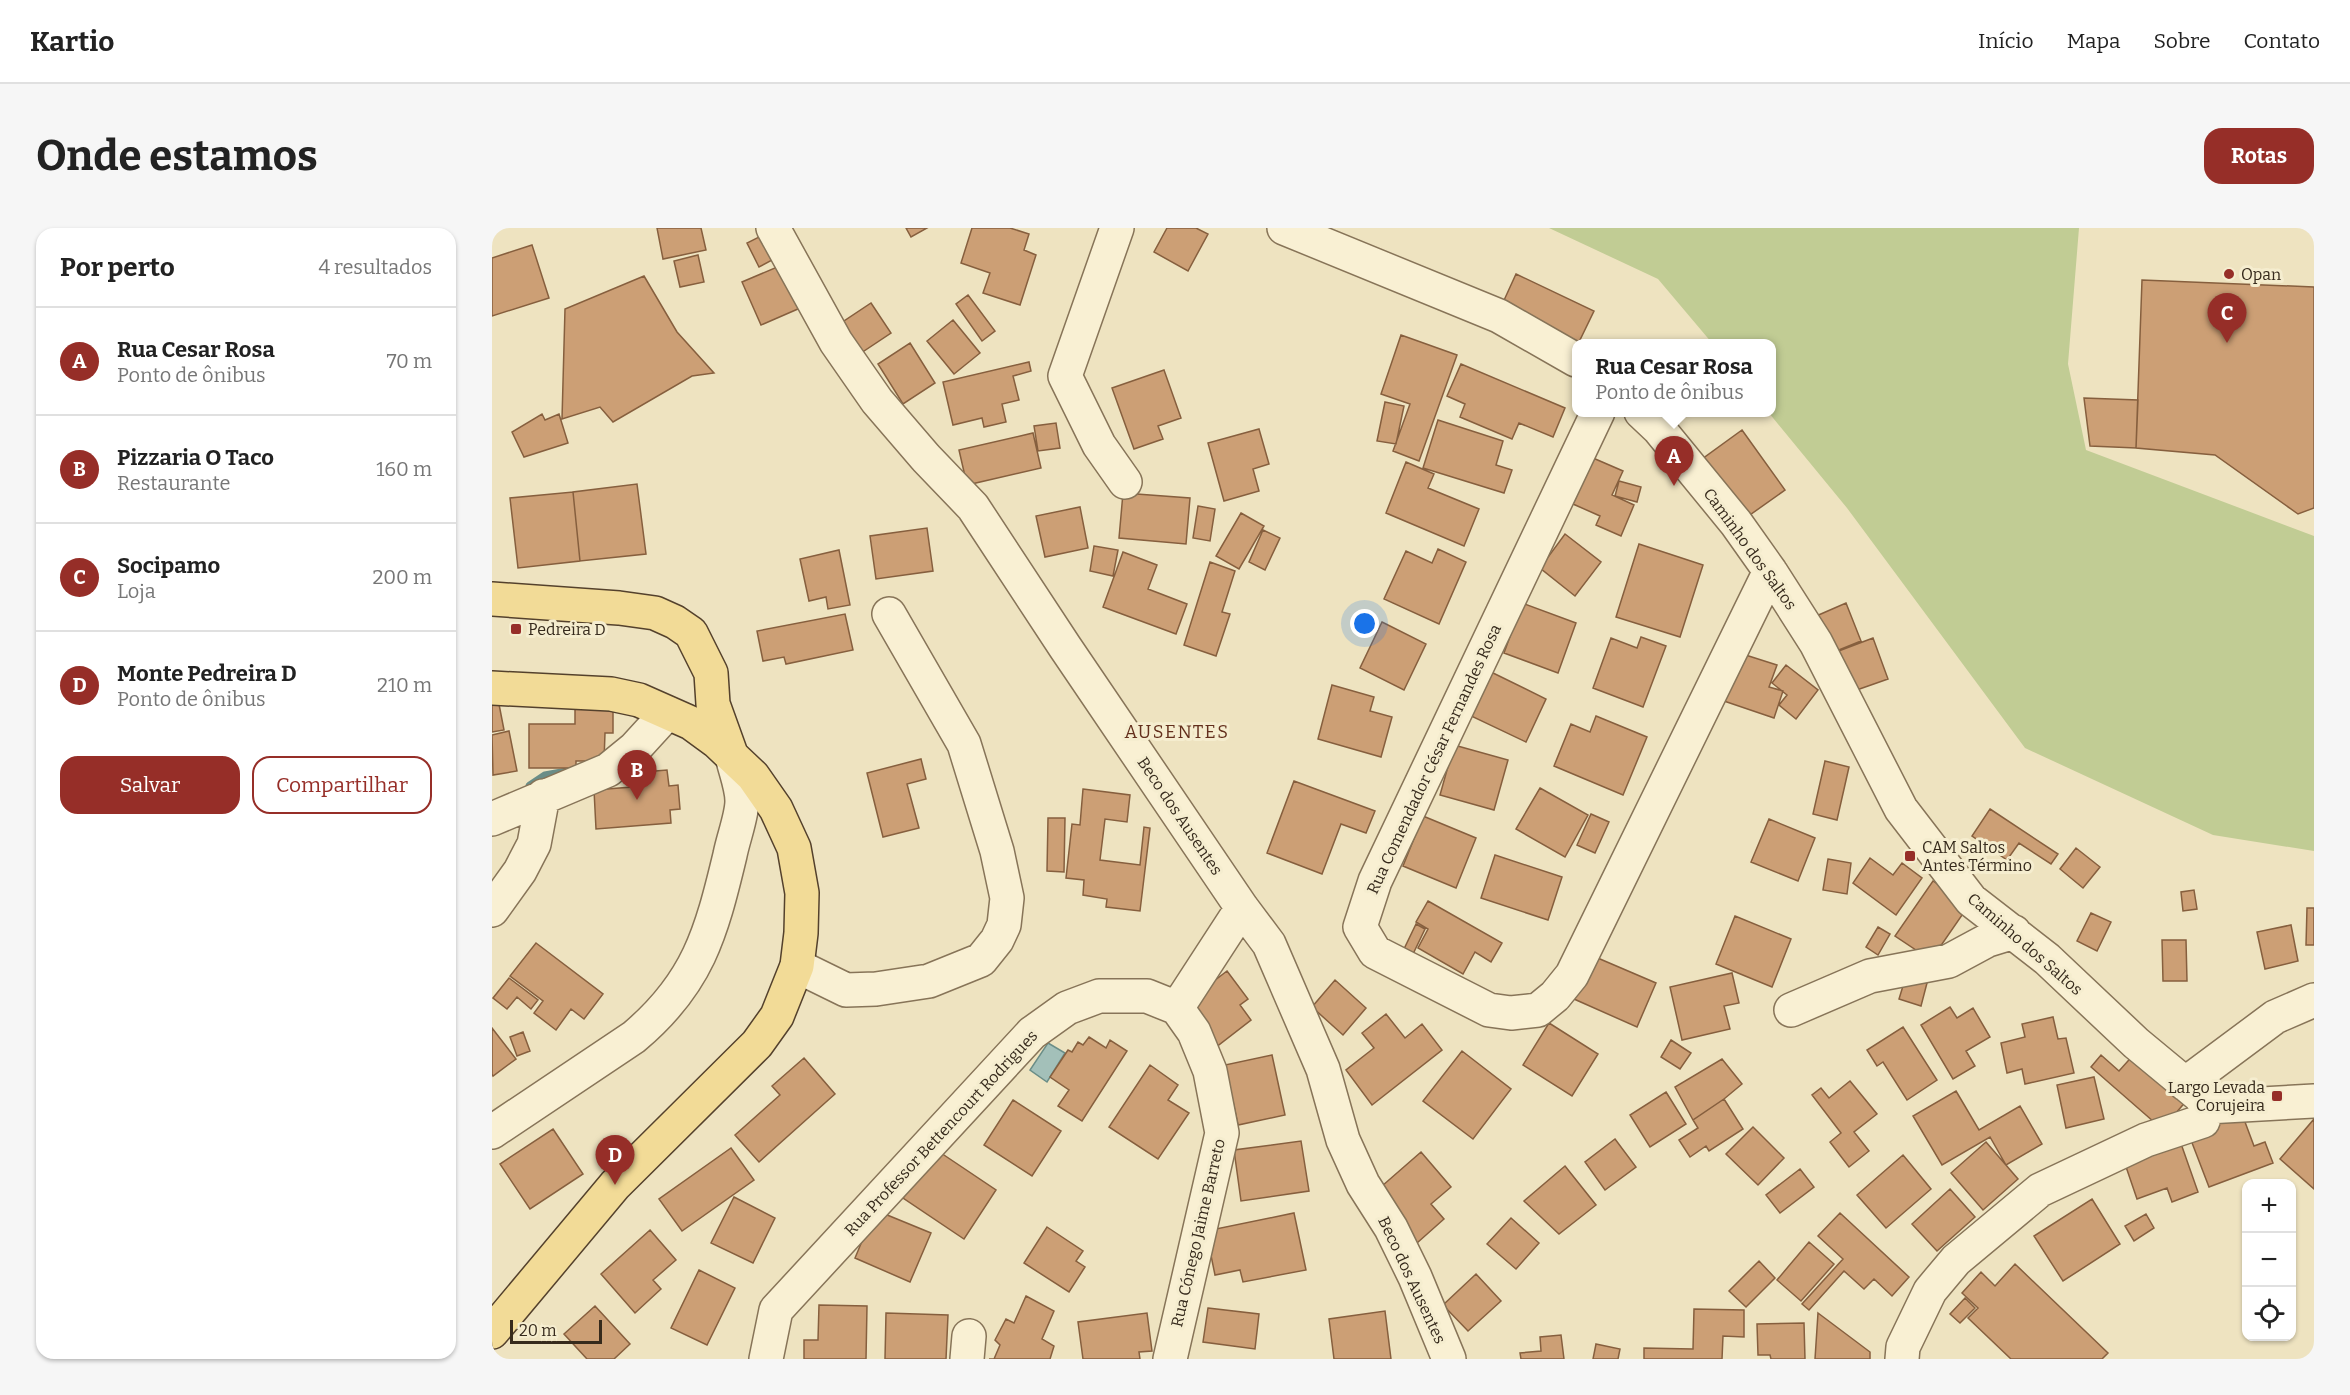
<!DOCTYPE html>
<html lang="pt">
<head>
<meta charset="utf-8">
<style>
	:root { --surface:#fff; --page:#f6f6f6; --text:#222; --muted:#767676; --line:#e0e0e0; --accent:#962e28 }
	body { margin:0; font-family:Bitter,serif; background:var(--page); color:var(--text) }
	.controls { position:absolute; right:18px; bottom:18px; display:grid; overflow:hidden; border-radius:12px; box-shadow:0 2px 4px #0004 }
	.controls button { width:54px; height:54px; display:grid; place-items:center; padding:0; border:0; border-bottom:2px solid var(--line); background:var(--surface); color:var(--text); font:30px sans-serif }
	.scale { position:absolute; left:18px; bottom:15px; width:92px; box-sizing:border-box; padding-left:6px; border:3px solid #362a1c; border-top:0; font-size:16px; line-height:21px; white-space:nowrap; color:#362a1c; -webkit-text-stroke:4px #f5edcf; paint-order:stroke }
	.you { position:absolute; left:873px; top:396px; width:21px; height:21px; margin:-15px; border:4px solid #fff; border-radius:50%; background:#1a73e8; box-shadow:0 0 0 9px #1a73e833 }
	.badge { display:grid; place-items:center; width:39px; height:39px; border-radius:50%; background:var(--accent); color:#fff; font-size:20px; font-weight:700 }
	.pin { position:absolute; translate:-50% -50px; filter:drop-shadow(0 2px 3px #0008) }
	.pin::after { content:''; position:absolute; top:32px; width:21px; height:18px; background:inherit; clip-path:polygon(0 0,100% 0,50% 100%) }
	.popup { position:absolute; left:1080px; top:111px; width:204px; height:78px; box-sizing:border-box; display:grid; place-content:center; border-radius:12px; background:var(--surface); filter:drop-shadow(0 2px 4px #0005); font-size:20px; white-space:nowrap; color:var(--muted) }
	.popup b { font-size:22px; color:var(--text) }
	.popup::after { content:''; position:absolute; left:50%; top:100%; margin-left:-12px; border:12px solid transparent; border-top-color:var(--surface) }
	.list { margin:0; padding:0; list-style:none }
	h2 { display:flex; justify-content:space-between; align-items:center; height:78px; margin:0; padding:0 24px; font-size:26px }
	h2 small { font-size:20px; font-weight:400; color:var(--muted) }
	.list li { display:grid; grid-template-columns:39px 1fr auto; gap:18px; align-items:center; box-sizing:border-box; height:108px; padding:0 24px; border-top:2px solid var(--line) }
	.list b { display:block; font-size:22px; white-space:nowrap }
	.list p { margin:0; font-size:20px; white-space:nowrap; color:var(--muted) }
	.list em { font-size:20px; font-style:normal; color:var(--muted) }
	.actions { display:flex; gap:12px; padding:18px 24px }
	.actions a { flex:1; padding:14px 0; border:2px solid var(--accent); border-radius:18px; text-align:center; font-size:21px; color:var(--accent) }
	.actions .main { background:var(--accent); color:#fff }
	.icon { flex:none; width:33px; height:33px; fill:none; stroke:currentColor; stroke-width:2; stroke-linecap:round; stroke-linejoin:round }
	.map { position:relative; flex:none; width:1822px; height:1131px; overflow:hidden; border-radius:18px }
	header { display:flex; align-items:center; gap:36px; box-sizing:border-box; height:84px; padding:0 30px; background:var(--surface); border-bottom:2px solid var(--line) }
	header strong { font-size:28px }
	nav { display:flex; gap:33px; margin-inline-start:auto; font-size:21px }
	.intro { display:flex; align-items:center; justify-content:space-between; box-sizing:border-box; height:144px; padding:0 36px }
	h1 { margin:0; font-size:42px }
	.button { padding:15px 27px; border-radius:18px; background:var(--accent); color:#fff; font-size:21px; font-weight:700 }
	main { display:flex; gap:36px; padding:0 36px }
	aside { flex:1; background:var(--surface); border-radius:18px; box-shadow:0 2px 4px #0004 }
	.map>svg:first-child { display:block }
</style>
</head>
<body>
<header>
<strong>Kartio</strong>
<nav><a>Início</a><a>Mapa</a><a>Sobre</a><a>Contato</a></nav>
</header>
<div class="intro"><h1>Onde estamos</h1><a class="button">Rotas</a></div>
<main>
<aside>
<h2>Por perto<small>4 resultados</small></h2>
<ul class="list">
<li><span class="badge">A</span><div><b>Rua Cesar Rosa</b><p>Ponto de ônibus</p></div><em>70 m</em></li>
<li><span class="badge">B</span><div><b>Pizzaria O Taco</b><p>Restaurante</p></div><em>160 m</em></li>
<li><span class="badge">C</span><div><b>Socipamo</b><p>Loja</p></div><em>200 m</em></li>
<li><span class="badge">D</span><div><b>Monte Pedreira D</b><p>Ponto de ônibus</p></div><em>210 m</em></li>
</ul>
<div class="actions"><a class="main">Salvar</a><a>Compartilhar</a></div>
</aside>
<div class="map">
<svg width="1822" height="1131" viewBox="0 0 1822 1131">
	<rect width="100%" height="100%" fill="#eee3c0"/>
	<path fill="#c1cc94" d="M 1057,0 L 1587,0 L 1576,136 L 1594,222 L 1822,308 L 1822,623 L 1721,607 L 1533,520 L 1355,280 L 1277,185 L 1280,184 L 1280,116 L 1220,115 L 1166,51 Z"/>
	<path fill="#a3c0b9" stroke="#6a8d87" stroke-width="1.5" d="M 556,815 L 573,825 L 555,854 L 538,842 Z"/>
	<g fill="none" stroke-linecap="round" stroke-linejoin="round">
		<path stroke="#6a8d87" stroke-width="9" d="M 38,558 L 53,548 L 75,544"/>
	</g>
	<path fill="#cc9f75" stroke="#865f3e" stroke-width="1.5" d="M 165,0 L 209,0 L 214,22 L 171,31 Z
		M 414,0 L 435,0 L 419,9 Z
		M 480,0 L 518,0 L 537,6 L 532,22 L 544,27 L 528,77 L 491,65 L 498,45 L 469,35 Z
		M 675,0 L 704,0 L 716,6 L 696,43 L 662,24 Z
		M 283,1 L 295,24 L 267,39 L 255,15 Z
		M 40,17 L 57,70 L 0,88 L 0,30 Z
		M 206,27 L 212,54 L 188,59 L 182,33 Z
		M 297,34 L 315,77 L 269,97 L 250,54 Z
		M 1024,46 L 1102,83 L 1086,116 L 1008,81 Z
		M 152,48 L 185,104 L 222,145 L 200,148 L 121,194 L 108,179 L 70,191 L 73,81 Z
		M 1650,52 L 1822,59 L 1822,280 L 1806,286 L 1723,227 L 1644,220 Z
		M 476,67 L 503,103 L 490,113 L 464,76 Z
		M 379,75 L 399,105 L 369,125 L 349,95 Z
		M 461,92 L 488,125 L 462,146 L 435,113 Z
		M 909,107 L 965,127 L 927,233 L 901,223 L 918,176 L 889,166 Z
		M 418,115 L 443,155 L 411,176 L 386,136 Z
		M 537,134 L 539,143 L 521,148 L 527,172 L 510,176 L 514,194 L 492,199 L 490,190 L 461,197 L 451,154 Z
		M 969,136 L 1073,180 L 1061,209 L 1027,195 L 1020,211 L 968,189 L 973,176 L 955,168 Z
		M 672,142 L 689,190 L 666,198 L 671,211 L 642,221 L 620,160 Z
		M 1592,170 L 1646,172 L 1644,220 L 1598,218 Z
		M 893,174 L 912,178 L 904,216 L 885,213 Z
		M 50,186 L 53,192 L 67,186 L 76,215 L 32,229 L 20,204 Z
		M 946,192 L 1011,213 L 1004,237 L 1020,242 L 1012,265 L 931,240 Z
		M 564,195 L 568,220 L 546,223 L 542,198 Z
		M 767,201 L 777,236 L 761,241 L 767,263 L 732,273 L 716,215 Z
		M 1250,202 L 1293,262 L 1248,294 L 1206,234 Z
		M 541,205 L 549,240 L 475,257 L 467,222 Z
		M 1101,230 L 1131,243 L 1120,267 L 1142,277 L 1129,308 L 1104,297 L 1108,288 L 1081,276 Z
		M 914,234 L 942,246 L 936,260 L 987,281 L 972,318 L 894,285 Z
		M 1127,253 L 1149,259 L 1145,274 L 1123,268 Z
		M 145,256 L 154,326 L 88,333 L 81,264 Z
		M 81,264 L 88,333 L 26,340 L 18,270 Z
		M 631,265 L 698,270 L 694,316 L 627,310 Z
		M 706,278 L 723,281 L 718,313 L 701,310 Z
		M 588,279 L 596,320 L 553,329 L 544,288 Z
		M 749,285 L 772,298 L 747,341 L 724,328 Z
		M 435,300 L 441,343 L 384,351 L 378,308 Z
		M 771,302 L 788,310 L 773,342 L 757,334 Z
		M 1073,306 L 1109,334 L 1083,368 L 1048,340 Z
		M 1147,316 L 1211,337 L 1188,409 L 1124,389 Z
		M 602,318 L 626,322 L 621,348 L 598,343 Z
		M 946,321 L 974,334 L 947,396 L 892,371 L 914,323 L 940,335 Z
		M 347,322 L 358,377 L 336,381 L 334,369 L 317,373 L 308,331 Z
		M 631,324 L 665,337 L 656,361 L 695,376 L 684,406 L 611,379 Z
		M 718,334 L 743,343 L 730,384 L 738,386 L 724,428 L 692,417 Z
		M 1030,375 L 1084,395 L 1066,445 L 1012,425 Z
		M 1354,375 L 1369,413 L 1337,426 L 1322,389 Z
		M 353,386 L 361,422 L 294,436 L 292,429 L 271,433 L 265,403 Z
		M 890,394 L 934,416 L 912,462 L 868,440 Z
		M 1149,409 L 1174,418 L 1151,479 L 1101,460 L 1119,410 L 1145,420 Z
		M 1381,410 L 1396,451 L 1359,464 L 1344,424 Z
		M 1241,423 L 1285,437 L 1277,459 L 1291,463 L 1282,490 L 1226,471 Z
		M 1294,437 L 1326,462 L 1304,491 L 1287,477 L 1295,467 L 1280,455 Z
		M 997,443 L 1054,471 L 1034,514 L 977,487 Z
		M 840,457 L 882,469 L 878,483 L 900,489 L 889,529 L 826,511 Z
		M 6,471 L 12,502 L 0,504 L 0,472 Z
		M 83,480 L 121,480 L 121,505 L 113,505 L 112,533 L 84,533 L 84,540 L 37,540 L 37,496 L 83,496 Z
		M 1104,488 L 1155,509 L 1131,567 L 1062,538 L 1079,496 L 1098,504 Z
		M 17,503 L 25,543 L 1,547 L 0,507 Z
		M 962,517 L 1016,532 L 1002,582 L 948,567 Z
		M 429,531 L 434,551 L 415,556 L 427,600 L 391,609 L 375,545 Z
		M 1333,533 L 1357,539 L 1345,592 L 1321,586 Z
		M 175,542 L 177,558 L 186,557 L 188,581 L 178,582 L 179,595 L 104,601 L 102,562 L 140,559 L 139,545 Z
		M 802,553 L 883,583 L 874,605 L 849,596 L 830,646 L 775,625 Z
		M 1048,560 L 1096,587 L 1073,629 L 1024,601 Z
		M 591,561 L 638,567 L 635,594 L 613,591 L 608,632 L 648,637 L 652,599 L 658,600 L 648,683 L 614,679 L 615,671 L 591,667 L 592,652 L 574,650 L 580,596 L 588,597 Z
		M 1498,581 L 1566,626 L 1559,636 L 1527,615 L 1515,632 L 1480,608 Z
		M 1099,586 L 1117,594 L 1103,625 L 1085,617 Z
		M 931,588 L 984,610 L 964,660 L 911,638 Z
		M 556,590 L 573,590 L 572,644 L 555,643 Z
		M 1277,591 L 1323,610 L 1306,653 L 1259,634 Z
		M 1584,620 L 1608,639 L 1591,660 L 1568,641 Z
		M 1003,627 L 1070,649 L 1056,692 L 989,670 Z
		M 1378,630 L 1401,647 L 1410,635 L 1430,650 L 1404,687 L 1361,655 Z
		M 1336,631 L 1359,635 L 1355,666 L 1331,662 Z
		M 1441,653 L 1477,677 L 1439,732 L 1403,708 Z
		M 1702,662 L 1705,681 L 1691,683 L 1689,664 Z
		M 936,673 L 1010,715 L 999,734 L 983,724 L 971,746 L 926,720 L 936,701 L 924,694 Z
		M 1815,680 L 1822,680 L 1822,717 L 1814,717 Z
		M 1599,685 L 1619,694 L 1605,723 L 1585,713 Z
		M 1243,688 L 1299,711 L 1280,759 L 1224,736 Z
		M 924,696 L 933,701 L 921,726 L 912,721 Z
		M 1799,697 L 1806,733 L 1773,741 L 1765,704 Z
		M 1386,699 L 1398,706 L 1386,727 L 1374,719 Z
		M 1670,712 L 1694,712 L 1695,753 L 1671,753 Z
		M 44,715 L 111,766 L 92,791 L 79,781 L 64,802 L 42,785 L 51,773 L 18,748 Z
		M 1101,728 L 1164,755 L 1145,799 L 1082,771 Z
		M 735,743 L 756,771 L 748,777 L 759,792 L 719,823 L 696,773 Z
		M 1240,745 L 1247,775 L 1232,778 L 1238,801 L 1190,812 L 1178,759 Z
		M 1414,748 L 1435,755 L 1429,778 L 1407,771 Z
		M 17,750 L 46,772 L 39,781 L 25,769 L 15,781 L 1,770 Z
		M 843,752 L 874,780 L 851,807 L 820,779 Z
		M 1458,779 L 1465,790 L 1481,780 L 1498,809 L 1474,823 L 1483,838 L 1461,851 L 1429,797 Z
		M 894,786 L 913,810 L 930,796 L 950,822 L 880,877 L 854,842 L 882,820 L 870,805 Z
		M 1561,789 L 1566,811 L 1574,810 L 1582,845 L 1533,856 L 1530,841 L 1515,845 L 1509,815 L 1533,809 L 1530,796 Z
		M 1057,795 L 1106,826 L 1080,868 L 1031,837 Z
		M 1411,799 L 1445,852 L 1415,872 L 1391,834 L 1385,838 L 1375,822 Z
		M 0,800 L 24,831 L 1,848 L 0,846 Z
		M 31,804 L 38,823 L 25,828 L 18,809 Z
		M 597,809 L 614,820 L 618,812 L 635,823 L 590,893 L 566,878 L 577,862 L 558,849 L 576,822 L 580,824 L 586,814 L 591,817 Z
		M 1179,812 L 1199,825 L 1188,841 L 1169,829 Z
		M 970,823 L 1019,861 L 981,911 L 931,873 Z
		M 1644,824 L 1696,871 L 1670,901 L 1599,839 L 1609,827 L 1627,843 Z
		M 780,827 L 793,887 L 746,897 L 733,837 Z
		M 312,830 L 343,866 L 267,934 L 243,907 L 288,867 L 280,858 Z
		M 1230,831 L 1250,856 L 1232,871 L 1201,892 L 1183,859 Z
		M 658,837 L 686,857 L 676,872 L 697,885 L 666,931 L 617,899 Z
		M 1602,849 L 1612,891 L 1574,900 L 1565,857 Z
		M 1358,853 L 1385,886 L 1362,904 L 1377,923 L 1357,939 L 1338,914 L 1349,905 L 1320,867 L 1329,860 L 1337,870 Z
		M 1464,863 L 1487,902 L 1528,878 L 1550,916 L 1514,937 L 1498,909 L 1450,937 L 1421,888 Z
		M 1174,864 L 1194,896 L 1158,919 L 1138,887 Z
		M 1232,871 L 1251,901 L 1217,923 L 1214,918 L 1198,929 L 1187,912 L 1206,900 L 1201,892 Z
		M 521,872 L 569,903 L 540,948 L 492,917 Z
		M 1750,886 L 1762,918 L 1773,914 L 1781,935 L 1717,959 L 1697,907 Z
		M 1822,891 L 1822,961 L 1788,931 Z
		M 1261,899 L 1292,930 L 1266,957 L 1234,926 Z
		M 61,901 L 91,946 L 38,981 L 8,936 Z
		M 1687,910 L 1706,964 L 1680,974 L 1675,960 L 1645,971 L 1631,930 Z
		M 1123,911 L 1144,939 L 1113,962 L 1093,934 Z
		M 809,913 L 817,963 L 749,973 L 742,922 Z
		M 1494,914 L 1526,951 L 1491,982 L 1459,945 Z
		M 239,920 L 262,952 L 190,1003 L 167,971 Z
		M 443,921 L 504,962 L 472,1011 L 411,970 Z
		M 929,924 L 959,959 L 939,976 L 952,991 L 925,1015 L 882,965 Z
		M 1411,927 L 1439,961 L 1394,1000 L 1365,967 Z
		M 1073,938 L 1104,977 L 1067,1006 L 1032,973 Z
		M 1308,941 L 1322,959 L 1288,985 L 1274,967 Z
		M 1458,961 L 1483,989 L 1445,1023 L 1420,996 Z
		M 242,969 L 283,990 L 261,1035 L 219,1015 Z
		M 1600,971 L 1628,1016 L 1571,1053 L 1542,1008 Z
		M 383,982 L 439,1005 L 418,1054 L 363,1030 Z
		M 802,985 L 814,1042 L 751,1054 L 748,1042 L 723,1047 L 714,1003 Z
		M 1348,985 L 1417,1049 L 1400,1068 L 1382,1051 L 1372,1061 L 1352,1043 L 1317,1082 L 1310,1076 L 1351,1031 L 1326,1008 Z
		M 1654,986 L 1662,1000 L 1642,1013 L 1633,998 Z
		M 1019,990 L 1047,1015 L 1024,1041 L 995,1016 Z
		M 555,999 L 591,1023 L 584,1033 L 593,1039 L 577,1064 L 532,1035 Z
		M 158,1002 L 184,1032 L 161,1052 L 169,1061 L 143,1085 L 109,1046 Z
		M 1317,1014 L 1342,1036 L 1309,1073 L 1285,1052 Z
		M 1267,1033 L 1283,1050 L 1254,1079 L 1237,1063 Z
		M 1523,1036 L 1616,1125 L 1610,1131 L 1519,1131 L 1476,1090 L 1486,1080 L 1470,1065 L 1489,1044 L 1503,1058 Z
		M 207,1042 L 243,1060 L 215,1117 L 179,1100 Z
		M 984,1046 L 1009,1073 L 976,1103 L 951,1077 Z
		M 534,1068 L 562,1083 L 550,1111 L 562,1118 L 558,1131 L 497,1131 L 502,1131 L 508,1117 L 503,1112 L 514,1091 L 522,1095 Z
		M 1473,1070 L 1483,1080 L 1468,1095 L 1458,1086 Z
		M 327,1077 L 375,1078 L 374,1131 L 312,1131 L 312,1112 L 326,1112 Z
		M 103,1078 L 138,1116 L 122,1131 L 95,1131 L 72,1106 Z
		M 716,1080 L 767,1086 L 763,1121 L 711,1114 Z
		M 1202,1081 L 1252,1082 L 1252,1109 L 1231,1108 L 1230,1131 L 1152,1131 L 1152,1120 L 1201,1121 Z
		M 893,1083 L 899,1131 L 842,1131 L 837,1091 Z
		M 394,1085 L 456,1087 L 454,1131 L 393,1131 Z
		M 655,1085 L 660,1123 L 647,1124 L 648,1131 L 591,1131 L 586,1094 Z
		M 1326,1085 L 1378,1124 L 1378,1131 L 1323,1131 Z
		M 1312,1095 L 1313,1131 L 1279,1131 L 1278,1127 L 1266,1127 L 1265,1096 Z
		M 1069,1107 L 1072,1131 L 1029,1131 L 1028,1125 L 1049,1123 L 1048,1109 Z
		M 1104,1116 L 1128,1121 L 1126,1131 L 1101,1131 Z"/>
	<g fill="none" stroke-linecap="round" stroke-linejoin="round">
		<g stroke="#877458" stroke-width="36">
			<path id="minor" d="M 281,0 L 344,114 L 385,173 L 434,230 L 481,279 L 573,419 L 750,680 L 777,716 L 831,841 L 851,912 L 871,956 L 899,1000 L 923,1049 L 957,1131
				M 625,0 L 573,148 L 607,217 L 633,254
				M 792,0 L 1007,88 L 1084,132
				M 1106,184 L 883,653 L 868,699 L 883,724 L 997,782 L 1019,785 L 1046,782 L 1063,768 L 1080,747 L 1278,343
				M 1149,184 L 1167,201 L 1244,295 L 1278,343 L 1324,415 L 1409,581 L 1479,672 L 1555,731 L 1644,815 L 1708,868 L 1715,879 L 1711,893 L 1654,912 L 1548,962 L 1464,1032 L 1438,1063 L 1411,1119 L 1410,1131
				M 0,591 L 116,542 L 143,520 L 175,485
				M 0,682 L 28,643 L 42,616 L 51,568
				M 305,738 L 354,762 L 384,761 L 437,753 L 489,732 L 505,712 L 512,697 L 515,670 L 505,623 L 472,516 L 397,386
				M 685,780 L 750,680
				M 1299,782 L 1378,748 L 1457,733 L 1496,712 L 1522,704
				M 1693,856 L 1783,789 L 1822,772
				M 1715,879 L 1822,873
				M 0,904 L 142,809 C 206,755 219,706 238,627 C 241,611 250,588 250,573 C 250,559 243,542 240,528
				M 274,1131 L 284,1082 L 540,805 L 575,780 L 607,768 L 655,768 L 685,780
				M 475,1131 L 477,1108
				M 678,1131 L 730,905 L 718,843 L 702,804 L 685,780"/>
		</g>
		<g stroke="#54412c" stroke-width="36">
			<path id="major" d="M 0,371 L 127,380 L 163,385 L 183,394 L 199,405 L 219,445 L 221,476 L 239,526
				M 0,460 L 119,466 L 147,472 L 199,495 L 225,514 L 261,548 L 284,581 L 302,620 L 310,665 L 309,705 L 305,738 L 285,788 L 265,816 L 123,957 L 0,1104"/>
		</g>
		<use href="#minor" stroke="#f9f0d3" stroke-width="33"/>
		<use href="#major" stroke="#f2db97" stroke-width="33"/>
	</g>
	<g fill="#962e28" stroke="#f5edcf" stroke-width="2">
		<circle cx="1737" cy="46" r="6"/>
		<rect x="18" y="395" width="12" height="12" rx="3"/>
		<rect x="1412" y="622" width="12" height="12" rx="3"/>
		<rect x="1779" y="862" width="12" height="12" rx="3"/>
	</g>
	<g text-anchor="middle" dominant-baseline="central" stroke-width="6" stroke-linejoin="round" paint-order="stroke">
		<g font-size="16" fill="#362a1c" stroke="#f5edcf" text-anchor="start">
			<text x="1749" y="46">Opan</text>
			<text x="36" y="401">Pedreira D</text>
			<text x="1430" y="619">CAM Saltos<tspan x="1430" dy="18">Antes Término</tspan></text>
			<text x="1773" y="859" text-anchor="end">Largo Levada<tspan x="1773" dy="18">Corujeira</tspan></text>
		</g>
		<g font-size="16" fill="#362a1c" stroke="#f5edcf">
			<text transform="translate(1258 321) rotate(54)">Caminho dos Saltos</text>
			<text transform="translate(942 531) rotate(-65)">Rua Comendador César Fernandes Rosa</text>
			<text transform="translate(688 588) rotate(56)">Beco dos Ausentes</text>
			<text transform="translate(1533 716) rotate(41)">Caminho dos Saltos</text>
			<text transform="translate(449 905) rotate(-47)">Rua Professor Bettencourt Rodrigues</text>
			<text transform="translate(706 1005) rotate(-77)">Rua Cónego Jaime Barreto</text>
			<text transform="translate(920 1052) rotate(65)">Beco dos Ausentes</text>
		</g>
		<g font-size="18" letter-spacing="1.5" fill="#632f1c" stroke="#f5edcf">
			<text x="685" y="504">AUSENTES</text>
		</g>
	</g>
</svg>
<div class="controls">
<button>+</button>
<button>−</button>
<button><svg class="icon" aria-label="locate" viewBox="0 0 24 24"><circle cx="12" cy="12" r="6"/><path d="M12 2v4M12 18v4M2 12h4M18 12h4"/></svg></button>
</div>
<div class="scale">20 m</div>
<div class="you"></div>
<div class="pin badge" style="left:1182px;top:258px">A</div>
<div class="popup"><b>Rua Cesar Rosa</b>Ponto de ônibus</div>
<div class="pin badge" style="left:145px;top:572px">B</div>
<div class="pin badge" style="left:1735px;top:115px">C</div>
<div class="pin badge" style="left:123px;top:957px">D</div>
</div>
</main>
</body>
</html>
